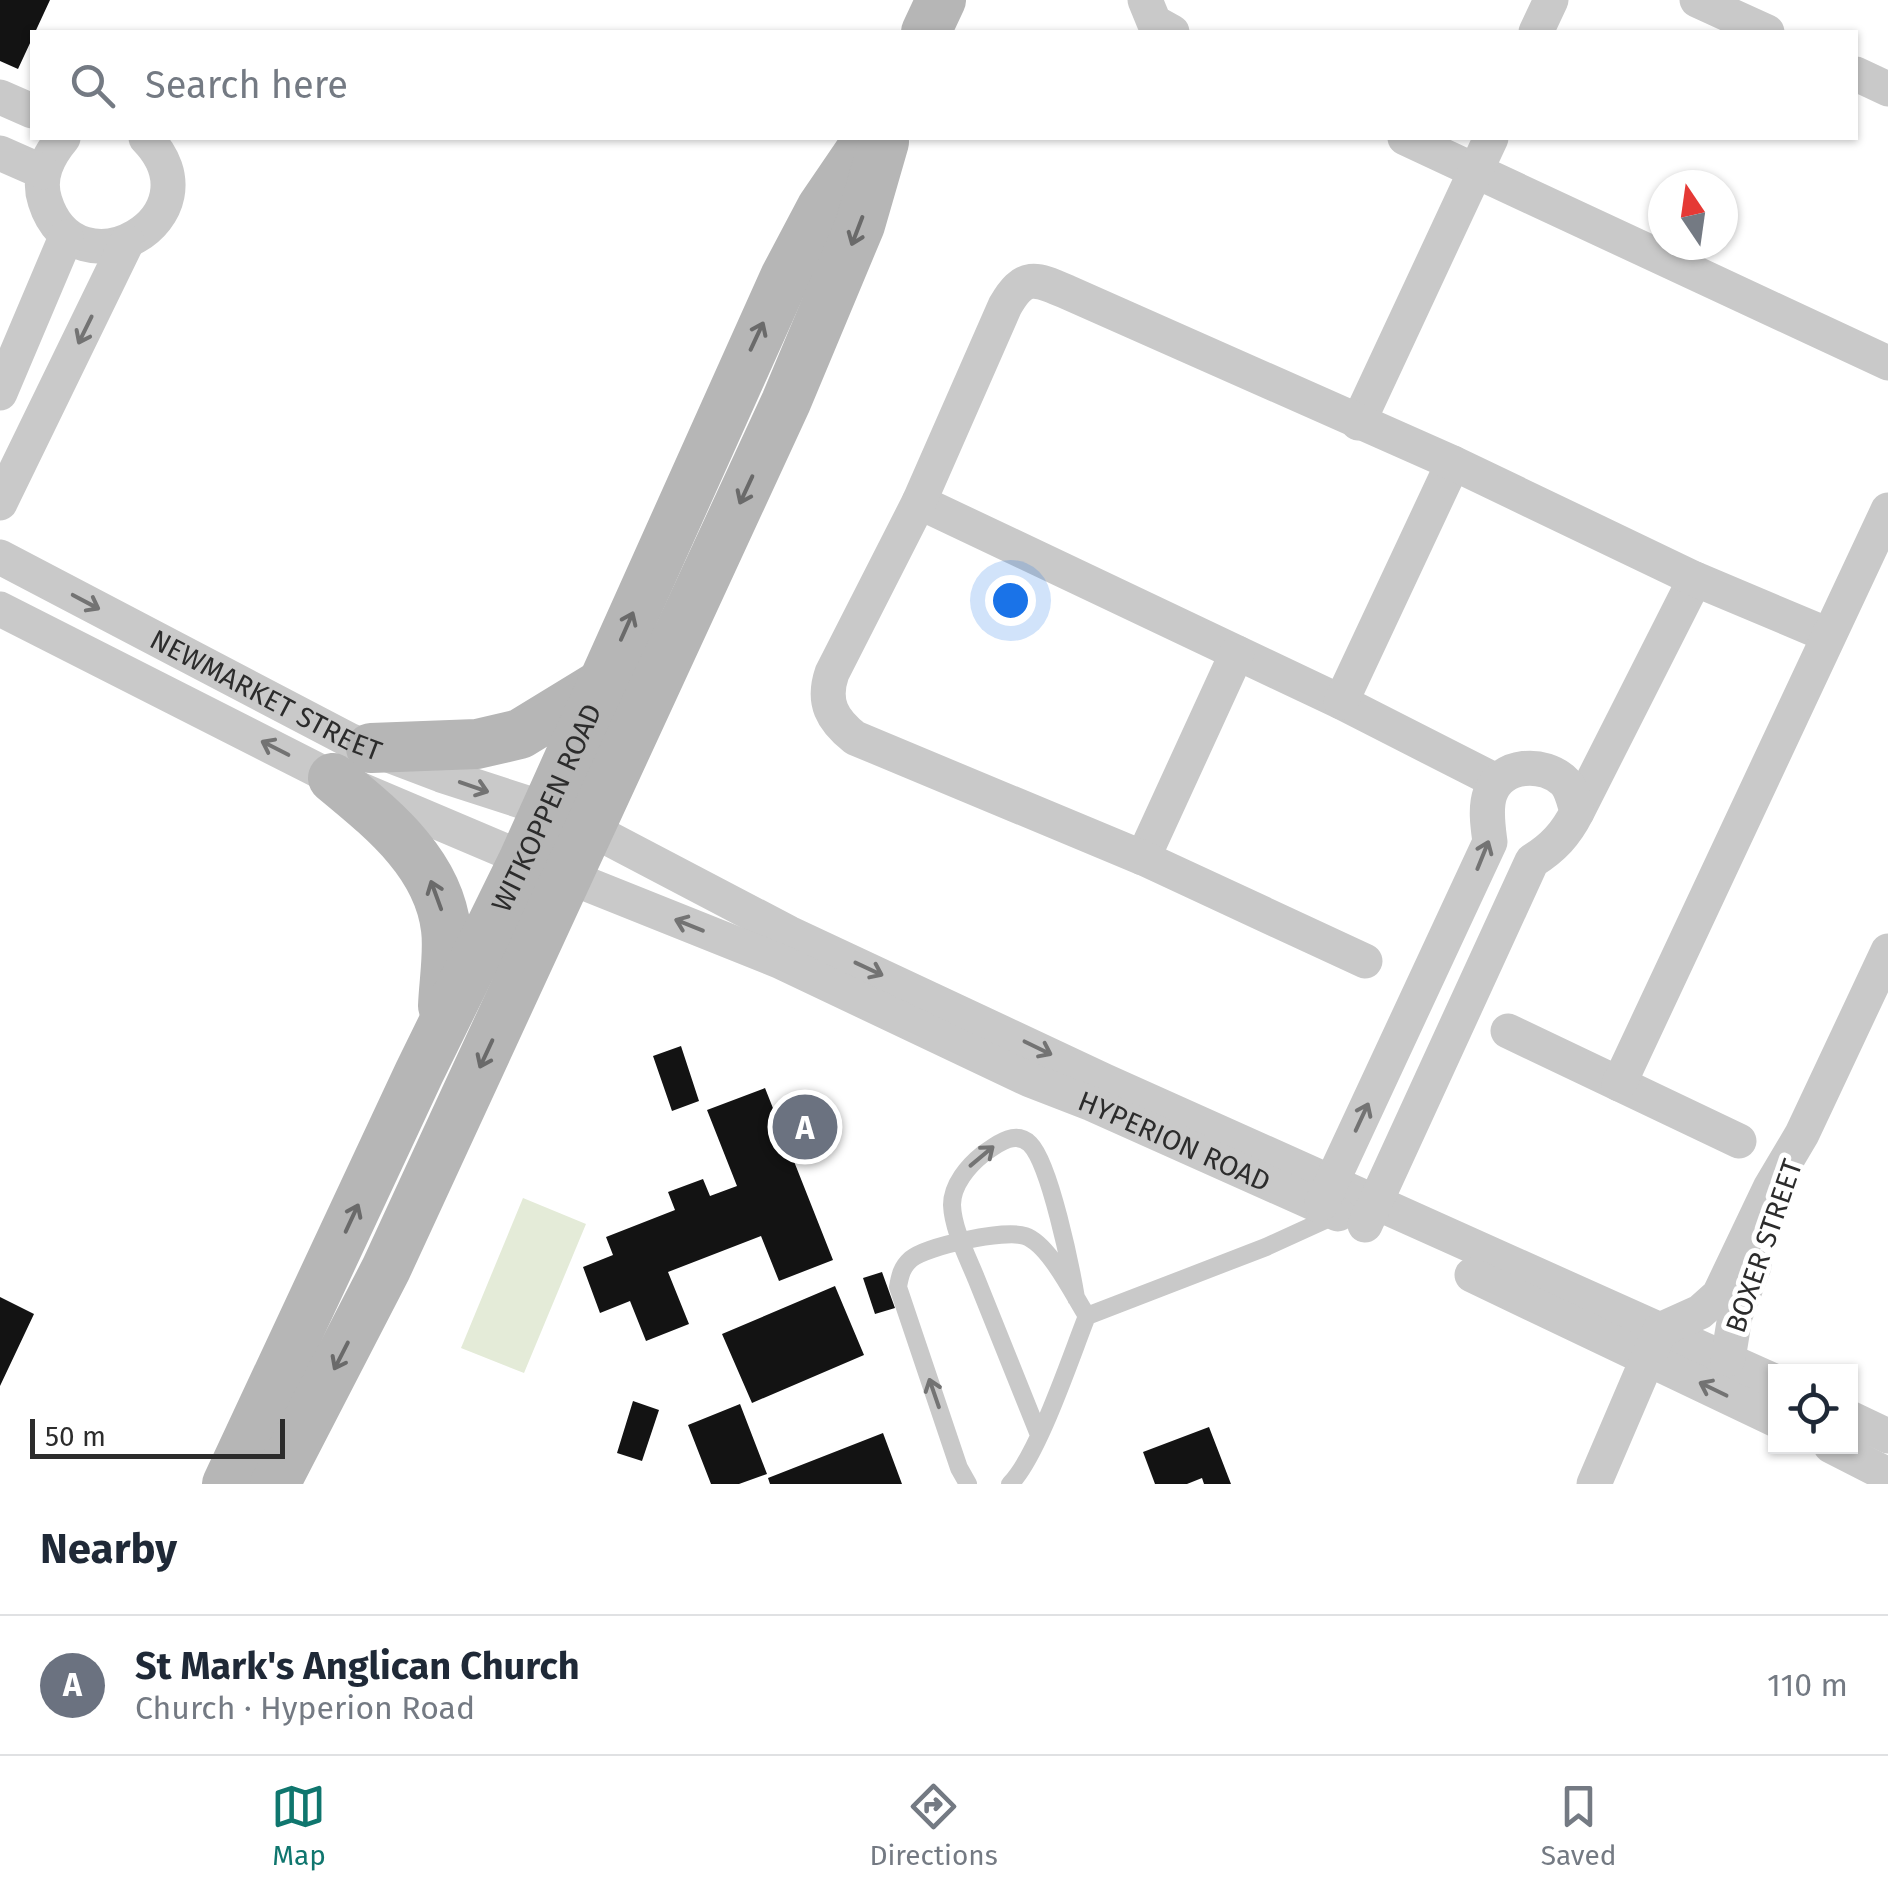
<!DOCTYPE html>
<html lang="en">
<head>
<meta charset="utf-8">
<style>
	:root { --surface:#fff; --page:#f2f2f3; --text:#1f2937; --muted:#747a83; --line:#e0e1e3; --accent:#0f766e }
	body { margin:0; font-family:"Fira Sans",sans-serif; background:var(--page); color:var(--text) }
	.controls { position:absolute; right:30px; bottom:30px; display:grid; overflow:hidden; border-radius:0px; box-shadow:0 2px 8px #0004 }
	.controls button { width:90px; height:90px; display:grid; place-items:center; padding:0; border:0; border-bottom:2px solid var(--line); background:var(--surface); color:var(--text); font:50px sans-serif }
	.compass { position:absolute; left:1648px; top:170px; width:90px; height:90px; border-radius:50%; background:var(--surface); box-shadow:0 2px 8px #0004; rotate:347deg }
	.scale { position:absolute; left:30px; bottom:25px; width:255px; box-sizing:border-box; padding-left:10px; border:5px solid #2c2c2c; border-top:0; font-size:28px; line-height:35px; white-space:nowrap; color:#2c2c2c; -webkit-text-stroke:8px #fff; paint-order:stroke }
	.you { position:absolute; left:1010px; top:600px; width:35px; height:35px; margin:-25px; border:8px solid #fff; border-radius:50%; background:#1a73e8; box-shadow:0 0 0 15px #1a73e833 }
	.badge { display:grid; place-items:center; width:65px; height:65px; border-radius:50%; background:var(--accent); color:#fff; font-size:32px; font-weight:700 }
	.pin { position:absolute; translate:-50% -50%; border:5px solid #fff; box-shadow:0 2px 10px #0006 }
	.list { margin:0; padding:0; list-style:none }
	h2 { display:flex; justify-content:space-between; align-items:center; height:130px; margin:0; padding:0 40px; font-size:42px }
	h2 small { font-size:32px; font-weight:400; color:var(--muted) }
	.list li { display:grid; grid-template-columns:65px 1fr auto; gap:30px; align-items:center; box-sizing:border-box; height:140px; padding:0 40px; border-top:2px solid var(--line) }
	.list b { display:block; font-size:38px; white-space:nowrap }
	.list p { margin:0; font-size:32px; white-space:nowrap; color:var(--muted) }
	.list em { font-size:32px; font-style:normal; color:var(--muted) }
	.icon { flex:none; width:55px; height:55px; fill:none; stroke:currentColor; stroke-width:2; stroke-linecap:round; stroke-linejoin:round }
	.map { position:relative; flex:none; width:1888px; height:1484px; overflow:hidden }
	.search { position:absolute; background:var(--surface); box-shadow:0 2px 8px #0004; left:30px; right:30px; top:30px; height:110px; display:flex; align-items:center; gap:25px; box-sizing:border-box; padding:0 35px; border-radius:0px; color:var(--muted); font-size:38px }
	.sheet { height:270px; background:var(--surface) }
	nav { display:flex; justify-content:space-around; align-items:center; box-sizing:border-box; height:140px; border-top:2px solid var(--line); background:var(--surface); font-size:28px; color:var(--muted) }
	nav a { display:grid; justify-items:center; gap:5px }
	nav .on { color:var(--accent) }
	.map>svg:first-child { display:block }
</style>
</head>
<body>
<div class="map">
<svg width="1888" height="1484" viewBox="0 0 1888 1484">
	<rect width="100%" height="100%" fill="#fff"/>
	<path fill="#e4ebd8" d="M 523,1198 L 586,1224 L 524,1373 L 461,1348 Z"/>
	<path fill="#131313" d="M 0,0 L 50,0 L 18,69 L 0,61 Z
		M 681,1046 L 699,1101 L 672,1111 L 653,1056 Z
		M 765,1088 L 833,1260 L 779,1281 L 761,1236 L 668,1272 L 689,1324 L 646,1341 L 630,1301 L 600,1313 L 583,1267 L 613,1255 L 606,1237 L 675,1210 L 668,1192 L 703,1179 L 710,1196 L 737,1186 L 707,1110 Z
		M 882,1272 L 895,1308 L 875,1314 L 863,1278 Z
		M 835,1286 L 864,1355 L 752,1403 L 722,1334 Z
		M 0,1297 L 34,1314 L 0,1386 Z
		M 633,1401 L 659,1410 L 642,1461 L 617,1453 Z
		M 740,1404 L 767,1474 L 739,1484 L 711,1484 L 688,1425 Z
		M 1209,1427 L 1231,1484 L 1204,1484 L 1202,1478 L 1187,1484 L 1155,1484 L 1143,1452 Z
		M 883,1433 L 902,1484 L 770,1484 L 768,1478 Z"/>
	<g fill="none" stroke-linecap="round" stroke-linejoin="round">
		<path stroke="#c9c9c9" stroke-width="18" d="M 1039,1435 C 1018,1382 997,1330 976,1278 C 967,1256 953,1229 952,1205 C 952,1185 968,1166 983,1154 C 996,1145 1015,1129 1030,1144 C 1050,1164 1071,1268 1076,1298
			M 968,1484 L 959,1468 L 898,1287 C 900,1275 902,1267 911,1259 C 927,1246 1005,1229 1025,1236 C 1049,1244 1073,1294 1087,1316
			M 1010,1484 C 1038,1456 1071,1356 1087,1316 L 1266,1247 L 1336,1215"/>
		<g stroke="#c9c9c9" stroke-width="35">
			<path d="M 1145,0 L 1154,22 L 1172,32"/>
			<path d="M 1697,0 L 1767,32"/>
			<path d="M 1536,32 L 1551,0"/>
			<path d="M 1856,74 L 1888,89"/>
			<path d="M 0,97 L 32,111"/>
			<path d="M 63,138 C 48,156 37,177 45,201 C 76,300 223,217 146,138"/>
			<path d="M 1405,138 L 1888,363"/>
			<path d="M 0,153 L 43,172"/>
			<path d="M 0,393 L 66,237"/>
			<path d="M 1358,423 L 1491,138"/>
			<path d="M 919,502 L 1341,702 L 1496,781"/>
			<path d="M 0,503 L 127,242"/>
			<path id="s1" d="M 0,557 L 349,740 L 441,775 L 564,815 L 789,933 L 1105,1081 L 1776,1382"/>
			<path id="s2" d="M 0,609 L 333,778 L 524,859 L 779,961 L 1030,1080 L 1092,1104 L 1338,1214"/>
			<path d="M 1341,702 L 1453,463"/>
			<path d="M 1577,812 L 1695,579"/>
			<path d="M 1143,858 L 1237,653"/>
			<path d="M 1365,961 L 1143,858 L 855,738 C 832,720 822,702 832,673 L 919,502 L 1005,306 C 1024,273 1035,278 1067,292 L 1453,463 L 1695,579 L 1828,635"/>
			<path d="M 1508,1031 L 1739,1141"/>
			<path d="M 1619,1084 L 1888,510"/>
			<path d="M 1322,1203 L 1490,842 C 1488,827 1485,808 1490,794 C 1501,763 1544,761 1565,782 C 1572,790 1574,802 1577,812 C 1566,834 1553,848 1532,861 L 1365,1225"/>
			<path d="M 1472,1275 L 1776,1420"/>
			<path d="M 1728,1359 L 1735,1316 L 1754,1266"/>
			<path d="M 1850,1418 L 1888,1436"/>
			<path d="M 1831,1446 L 1888,1475"/>
			<path d="M 1594,1484 L 1660,1330 L 1700,1312 L 1719,1295 L 1770,1188 L 1802,1134 L 1888,951"/>
		</g>
		<g stroke="#b6b6b6" stroke-width="50">
			<path d="M 926,32 L 941,0"/>
			<path d="M 371,748 L 477,744 L 520,734 L 600,685"/>
			<path d="M 333,778 C 381,818 438,862 446,929 C 449,953 444,981 443,1006"/>
			<path id="s3" d="M 227,1484 L 419,1073 L 524,859 L 785,277 L 822,207 L 869,138"/>
			<path d="M 275,1484 L 386,1269 L 786,402 L 860,225 L 884,142"/>
		</g>
	</g>
	<defs><path id="oneway-shaft" d="M-6 0H5M1.5-3L5.5 0L1.5 3" fill="none" stroke-width="1.6" stroke-linecap="round" stroke-linejoin="round" transform="scale(2.5)"/></defs>
	<g stroke="#6a6a6a">
		<use href="#oneway-shaft" transform="translate(857 231) rotate(111)"/>
		<use href="#oneway-shaft" transform="translate(757 336) rotate(-65)"/>
		<use href="#oneway-shaft" transform="translate(746 490) rotate(115)"/>
		<use href="#oneway-shaft" transform="translate(627 626) rotate(-66)"/>
		<use href="#oneway-shaft" transform="translate(436 895) rotate(-110)"/>
		<use href="#oneway-shaft" transform="translate(486 1054) rotate(115)"/>
		<use href="#oneway-shaft" transform="translate(352 1218) rotate(-65)"/>
		<use href="#oneway-shaft" transform="translate(341 1356) rotate(117)"/>
	</g>
	<g stroke="#737373">
		<use href="#oneway-shaft" transform="translate(85 330) rotate(116)"/>
		<use href="#oneway-shaft" transform="translate(86 602) rotate(28)"/>
		<use href="#oneway-shaft" transform="translate(275 748) rotate(-153)"/>
		<use href="#oneway-shaft" transform="translate(474 787) rotate(19)"/>
		<use href="#oneway-shaft" transform="translate(1483 855) rotate(-68)"/>
		<use href="#oneway-shaft" transform="translate(689 925) rotate(-158)"/>
		<use href="#oneway-shaft" transform="translate(869 969) rotate(25)"/>
		<use href="#oneway-shaft" transform="translate(1038 1048) rotate(26)"/>
		<use href="#oneway-shaft" transform="translate(1362 1117) rotate(-65)"/>
		<use href="#oneway-shaft" transform="translate(982 1156) rotate(-40)"/>
		<use href="#oneway-shaft" transform="translate(1713 1389) rotate(-154)"/>
		<use href="#oneway-shaft" transform="translate(934 1393) rotate(-109)"/>
	</g>
	<g text-anchor="middle" dominant-baseline="central" stroke-width="10" stroke-linejoin="round" paint-order="stroke">
		<g font-size="28" fill="#2c2c2c" stroke="#fff">
			<text stroke="none"><textPath href="#s1" startOffset="300">NEWMARKET STREET</textPath></text>
			<text stroke="none"><textPath href="#s3" startOffset="748">WITKOPPEN ROAD</textPath></text>
			<text stroke="none"><textPath href="#s2" startOffset="1290">HYPERION ROAD</textPath></text>
			<text transform="translate(1764 1246) rotate(-71)">BOXER STREET</text>
		</g>
	</g>
</svg>
<div class="controls">
<button><svg class="icon" aria-label="locate" viewBox="0 0 24 24"><circle cx="12" cy="12" r="6"/><path d="M12 2v4M12 18v4M2 12h4M18 12h4"/></svg></button>
</div>
<svg class="compass" viewBox="-18 -18 36 36"><path d="M0-13l5 13h-10z" fill="#e53935"/><path d="M0 13l5-13h-10z" fill="#747a83"/></svg>
<div class="scale">50 m</div>
<div class="you"></div>
<div class="pin badge" style="left:805px;top:1127px;background:#6b7280">A</div>
<div class="search"><svg class="icon" aria-label="search" viewBox="0 0 24 24"><circle cx="10" cy="10" r="6"/><path d="M15 15l6 6"/></svg>Search here</div>
</div>
<section class="sheet">
<h2>Nearby<small></small></h2>
<ul class="list">
<li><span class="badge" style="background:#6b7280">A</span><div><b>St Mark's Anglican Church</b><p>Church · Hyperion Road</p></div><em>110 m</em></li>
</ul>
</section>
<nav>
<a class="on"><svg class="icon" aria-label="map" viewBox="0 0 24 24"><path d="M3 6l6-2 6 2 6-2v14l-6 2-6-2-6 2zM9 4v14M15 6v14"/></svg>Map</a>
<a><svg class="icon" aria-label="directions" viewBox="0 0 24 24"><path d="M12 3l9 9-9 9-9-9zM9 14v-3h6M13 9l2 2-2 2"/></svg>Directions</a>
<a><svg class="icon" aria-label="saved" viewBox="0 0 24 24"><path d="M7 4h10v16l-5-4-5 4z"/></svg>Saved</a>
</nav>
</body>
</html>
